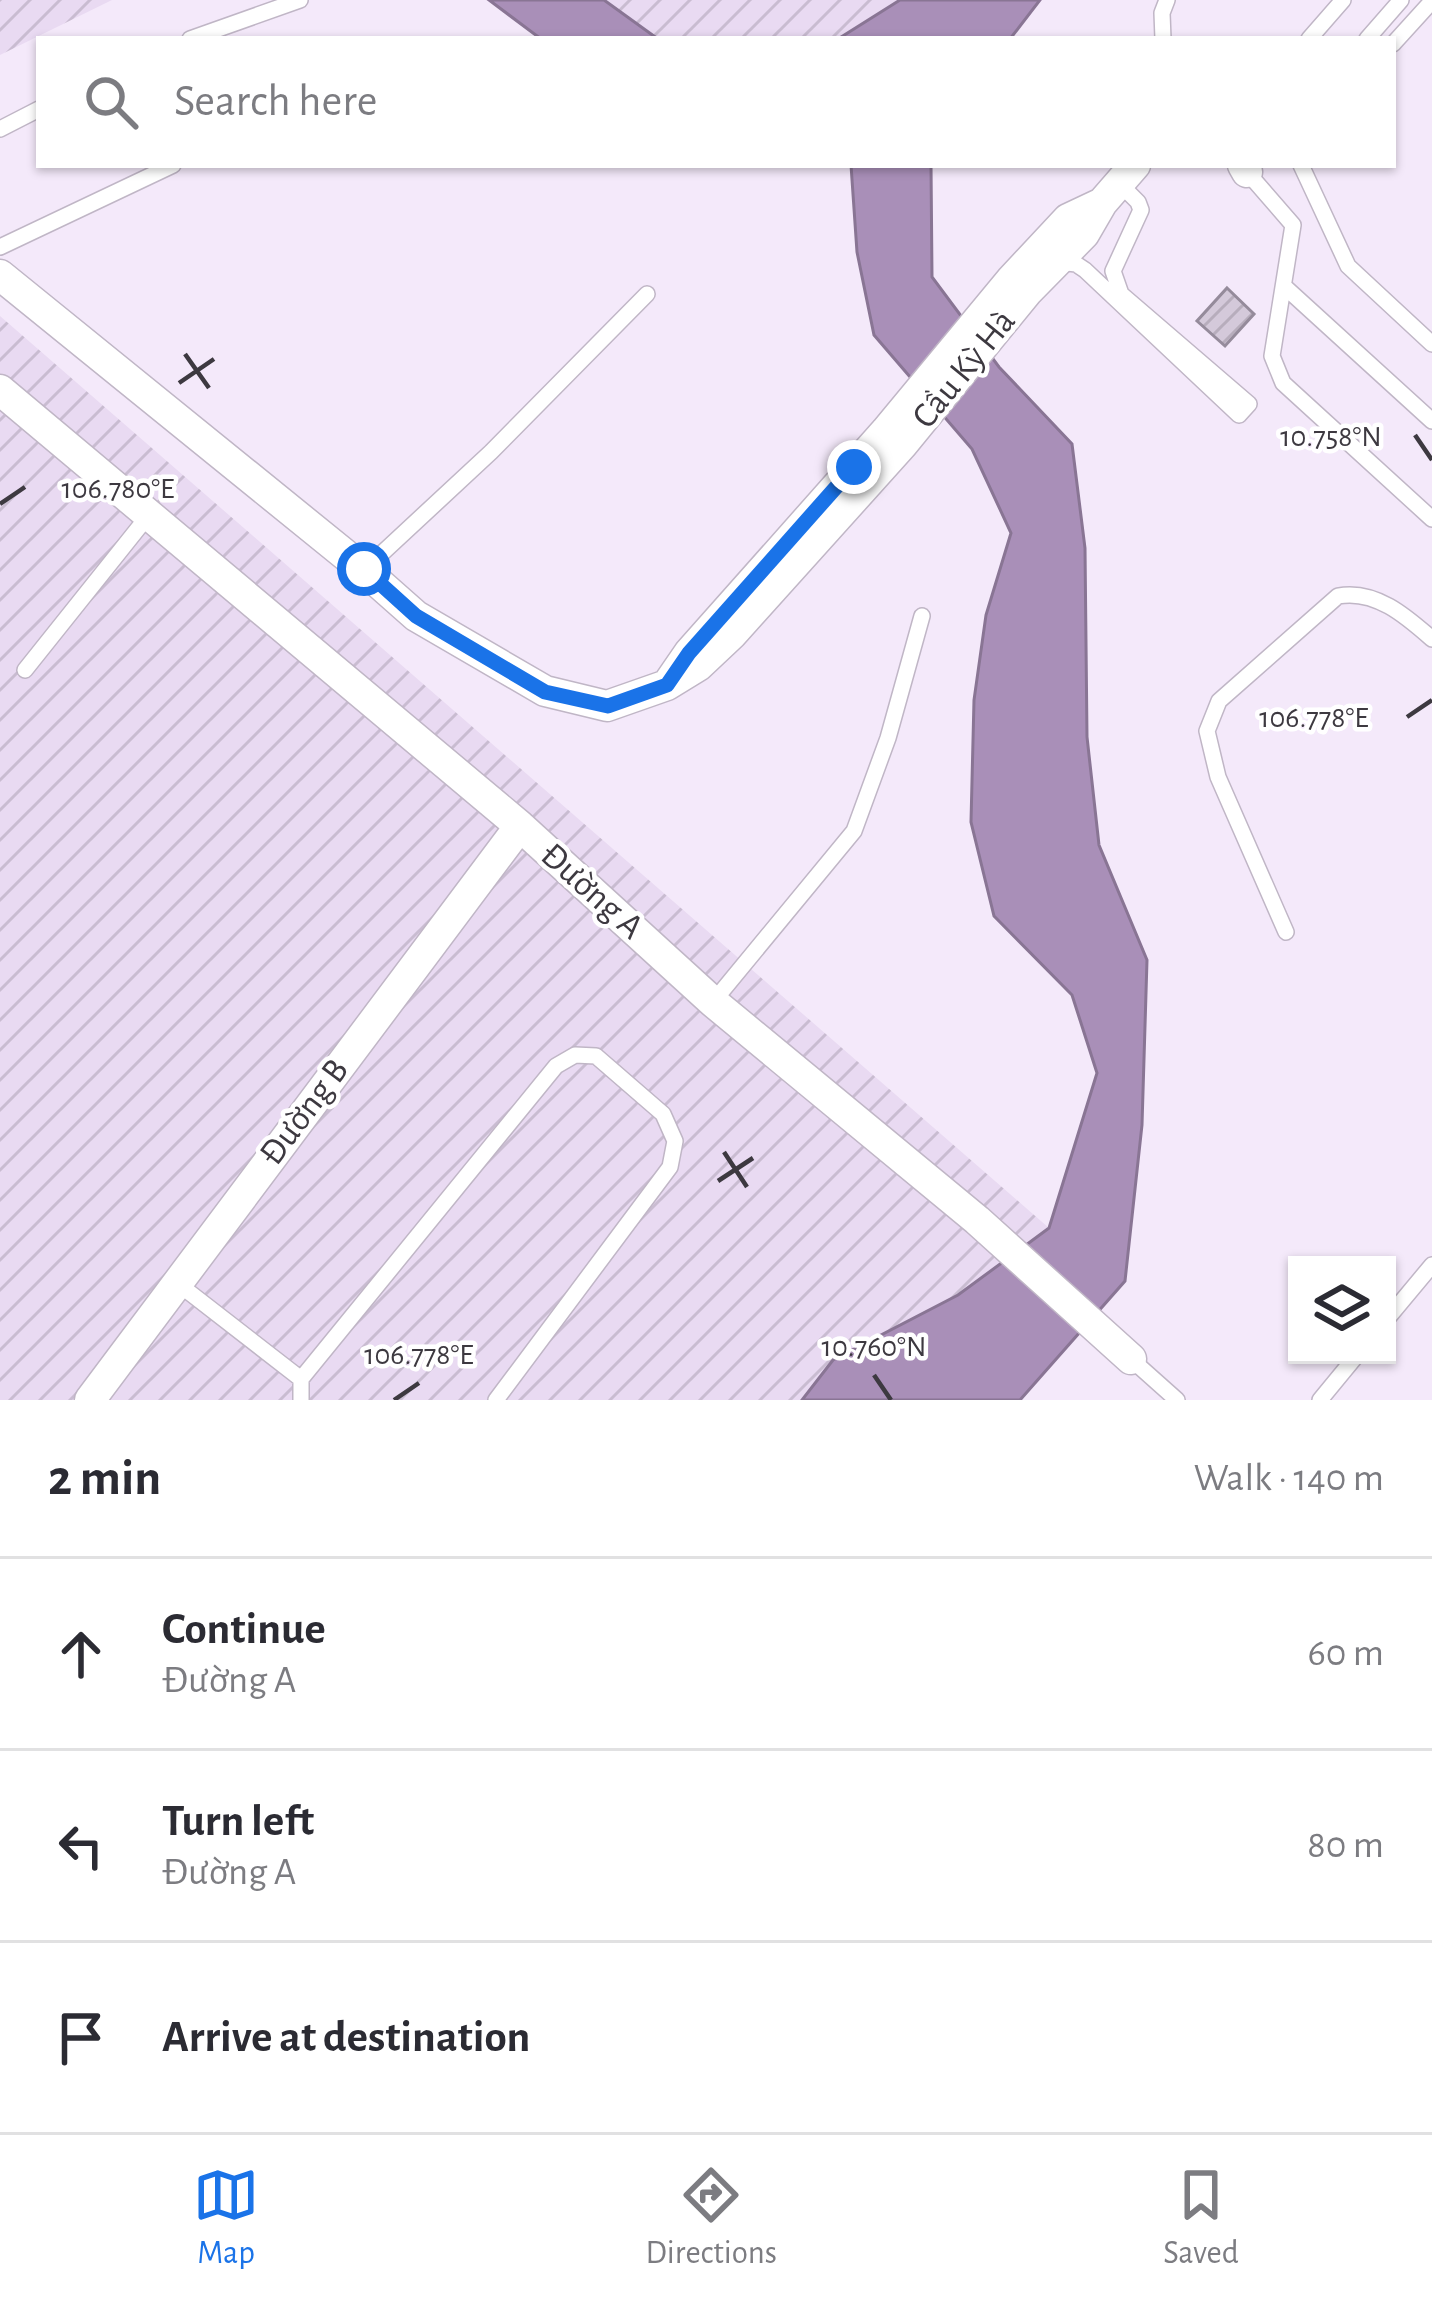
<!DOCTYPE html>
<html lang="en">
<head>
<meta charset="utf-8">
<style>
	:root { --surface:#fff; --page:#f7f7f7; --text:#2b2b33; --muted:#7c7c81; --line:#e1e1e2; --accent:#1a73e8 }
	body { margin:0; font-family:"Alegreya Sans",sans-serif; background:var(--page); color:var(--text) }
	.controls { position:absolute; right:36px; bottom:36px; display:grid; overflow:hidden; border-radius:0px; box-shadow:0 3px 9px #0004 }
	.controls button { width:108px; height:108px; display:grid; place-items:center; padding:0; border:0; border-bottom:3px solid var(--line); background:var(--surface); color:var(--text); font:60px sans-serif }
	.stop { position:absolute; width:36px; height:36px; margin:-27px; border:9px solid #1a73e8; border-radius:50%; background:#fff }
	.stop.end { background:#1a73e8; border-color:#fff; box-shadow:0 3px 12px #0008 }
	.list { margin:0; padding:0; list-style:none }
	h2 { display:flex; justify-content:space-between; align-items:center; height:156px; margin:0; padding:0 48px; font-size:51px }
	h2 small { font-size:39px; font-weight:400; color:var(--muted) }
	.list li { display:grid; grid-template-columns:78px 1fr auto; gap:36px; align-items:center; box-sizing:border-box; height:192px; padding:0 48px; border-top:3px solid var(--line) }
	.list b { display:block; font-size:45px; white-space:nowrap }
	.list p { margin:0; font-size:39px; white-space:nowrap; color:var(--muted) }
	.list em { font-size:39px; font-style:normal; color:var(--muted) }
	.icon { flex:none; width:66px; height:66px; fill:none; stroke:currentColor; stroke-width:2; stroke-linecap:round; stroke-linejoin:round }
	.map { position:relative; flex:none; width:1432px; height:1400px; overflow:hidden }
	.search { position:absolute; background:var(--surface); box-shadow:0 3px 9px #0004; left:36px; right:36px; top:36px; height:132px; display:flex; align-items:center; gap:30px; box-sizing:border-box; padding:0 42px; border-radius:0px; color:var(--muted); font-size:45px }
	.sheet { height:732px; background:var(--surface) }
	nav { display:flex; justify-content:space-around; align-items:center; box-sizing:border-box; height:168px; border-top:3px solid var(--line); background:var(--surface); font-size:33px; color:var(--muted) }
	nav a { display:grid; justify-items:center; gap:6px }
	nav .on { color:var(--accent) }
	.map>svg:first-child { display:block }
</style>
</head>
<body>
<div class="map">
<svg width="1432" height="1400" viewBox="0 0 1432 1400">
	<defs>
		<pattern id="industrial-furrows" width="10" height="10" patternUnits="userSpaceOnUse" patternTransform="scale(3)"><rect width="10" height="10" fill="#e9daf2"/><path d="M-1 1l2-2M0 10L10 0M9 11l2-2" fill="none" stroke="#c9bcd1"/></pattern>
		<pattern id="building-hatch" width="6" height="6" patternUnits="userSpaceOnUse" patternTransform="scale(3)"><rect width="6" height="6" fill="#d4c9da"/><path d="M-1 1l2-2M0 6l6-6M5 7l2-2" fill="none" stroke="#b7adbc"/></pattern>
	</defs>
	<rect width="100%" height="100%" fill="#f4e9fa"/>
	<path fill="url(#industrial-furrows)" d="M 0,0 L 112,0 L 0,55 Z
		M 604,0 L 900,0 L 838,39 L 658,39 Z
		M 0,316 L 1049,1228 L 958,1295 L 833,1360 L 802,1400 L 0,1400 Z"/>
	<path fill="#a98fb8" stroke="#897594" stroke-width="3" d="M 489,0 L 604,0 L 658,39 L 541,39 Z
		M 900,0 L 1040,0 L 1010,39 L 838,39 Z
		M 851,165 L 931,165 L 932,277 L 999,367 L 1072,444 L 1085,548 L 1087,737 L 1099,845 L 1147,960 L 1142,1125 L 1125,1281 L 1020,1400 L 802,1400 L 833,1360 L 958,1295 L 1049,1228 L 1097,1073 L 1072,995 L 994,916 L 971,822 L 974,700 L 986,615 L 1011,533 L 972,449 L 874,335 L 857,252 Z"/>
	<path fill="url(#building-hatch)" stroke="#958b9b" stroke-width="3" d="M 1227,288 L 1254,314 L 1225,346 L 1197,321 Z"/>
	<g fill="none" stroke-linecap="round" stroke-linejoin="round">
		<g stroke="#c0b6c6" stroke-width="18">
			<path id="lane" d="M 190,39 L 300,0
				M 1163,39 L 1162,13 L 1167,0
				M 1309,39 L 1343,0
				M 1367,39 L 1401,0
				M 1393,44 L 1432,1
				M 0,129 L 39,109
				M 1301,165 L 1348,266 L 1432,344
				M 1247,172 L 1293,225 L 1272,356 L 1283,383 L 1432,519
				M 0,247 L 173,165
				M 1059,262 L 1076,264 L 1085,270 L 1239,415 L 1249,404 L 1121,294 L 1113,271 L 1141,210 L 1138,202 L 1119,183
				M 1286,288 L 1432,421
				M 364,570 L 491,452 L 647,294
				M 25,670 L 148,516
				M 1286,932 L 1218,777 L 1207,731 L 1219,701 L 1338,596 C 1375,589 1406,616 1432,639
				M 713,1002 L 854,831 L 888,738 L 922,616
				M 176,1282 L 301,1379
				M 1387,1319 L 1432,1265
				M 1131,1359 L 1177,1400
				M 301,1400 L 301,1379 L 556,1066 L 575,1055 L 596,1056 L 663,1114 L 675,1141 L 670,1167 L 496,1400
				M 1320,1400 L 1357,1355"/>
		</g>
		<g stroke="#c0b6c6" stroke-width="33">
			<path id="street" d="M 1243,165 L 1247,172
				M 1102,203 L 1135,165
				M 0,275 L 364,570 L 416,616 L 545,691 L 607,706 L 667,685 L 698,666 L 732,634 L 902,445 L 1027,292 L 1084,234 L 1102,203 L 1068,219 L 1011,280 L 886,431 L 689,653 L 667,685
				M 0,390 L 520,826 L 713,1002 L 977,1220 L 1131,1359
				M 90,1400 L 520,826"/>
		</g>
		<use href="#lane" stroke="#fff" stroke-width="15"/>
		<use href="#street" stroke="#fff" stroke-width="30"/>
	</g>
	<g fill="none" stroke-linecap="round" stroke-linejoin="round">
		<path stroke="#1a73e8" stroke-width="15" d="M 364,569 L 416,616 L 545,692 L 608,706 L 667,685 L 689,653 L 854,467"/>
	</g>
	<path fill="none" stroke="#3d3940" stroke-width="4.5" d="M 185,354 L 209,388M 179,383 L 214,359M 1415,435 L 1432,460M 0,504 L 25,487M 1407,717 L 1432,700M 724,1152 L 747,1187M 718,1181 L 753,1158M 874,1375 L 891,1400M 394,1400 L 419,1383"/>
	<g text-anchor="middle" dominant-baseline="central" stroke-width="9" stroke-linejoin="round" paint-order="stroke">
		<g font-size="36" fill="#3d3940" stroke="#fff">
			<text transform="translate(964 369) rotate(-51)">Cầu Kỳ Hà</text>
			<text transform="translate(592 891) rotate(42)">Đường A</text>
			<text transform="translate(304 1112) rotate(-53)">Đường B</text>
		</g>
	</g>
	<g font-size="30" text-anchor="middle" fill="#3d3940" stroke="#fff" stroke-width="9" stroke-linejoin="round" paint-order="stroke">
		<text x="1331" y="446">10.758°N</text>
		<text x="118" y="498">106.780°E</text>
		<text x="1314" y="727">106.778°E</text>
		<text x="874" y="1356">10.760°N</text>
		<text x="419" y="1364">106.778°E</text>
	</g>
</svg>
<div class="controls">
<button><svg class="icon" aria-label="layers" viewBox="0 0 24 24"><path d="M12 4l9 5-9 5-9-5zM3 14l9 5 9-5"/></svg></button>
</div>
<div class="stop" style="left:364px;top:569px"></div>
<div class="stop end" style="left:854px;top:467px"></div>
<div class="search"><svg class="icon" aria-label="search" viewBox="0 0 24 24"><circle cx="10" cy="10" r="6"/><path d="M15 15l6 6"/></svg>Search here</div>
</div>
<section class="sheet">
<h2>2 min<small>Walk · 140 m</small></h2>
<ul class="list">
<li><svg class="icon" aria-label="ahead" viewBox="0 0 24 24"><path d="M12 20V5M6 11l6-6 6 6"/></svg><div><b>Continue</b><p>Đường A</p></div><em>60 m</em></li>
<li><svg class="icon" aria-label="left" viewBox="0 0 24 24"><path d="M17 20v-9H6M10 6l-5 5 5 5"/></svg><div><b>Turn left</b><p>Đường A</p></div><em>80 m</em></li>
<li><svg class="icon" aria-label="arrive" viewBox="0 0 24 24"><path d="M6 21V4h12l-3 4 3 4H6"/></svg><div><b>Arrive at destination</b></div></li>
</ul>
</section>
<nav>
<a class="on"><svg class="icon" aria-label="map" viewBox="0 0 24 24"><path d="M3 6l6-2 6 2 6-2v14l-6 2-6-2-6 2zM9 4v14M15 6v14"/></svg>Map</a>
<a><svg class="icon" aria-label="directions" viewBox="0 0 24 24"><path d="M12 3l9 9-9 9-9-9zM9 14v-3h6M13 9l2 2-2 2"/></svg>Directions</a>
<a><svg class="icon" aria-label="saved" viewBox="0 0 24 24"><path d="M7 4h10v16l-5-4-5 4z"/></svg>Saved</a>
</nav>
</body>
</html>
